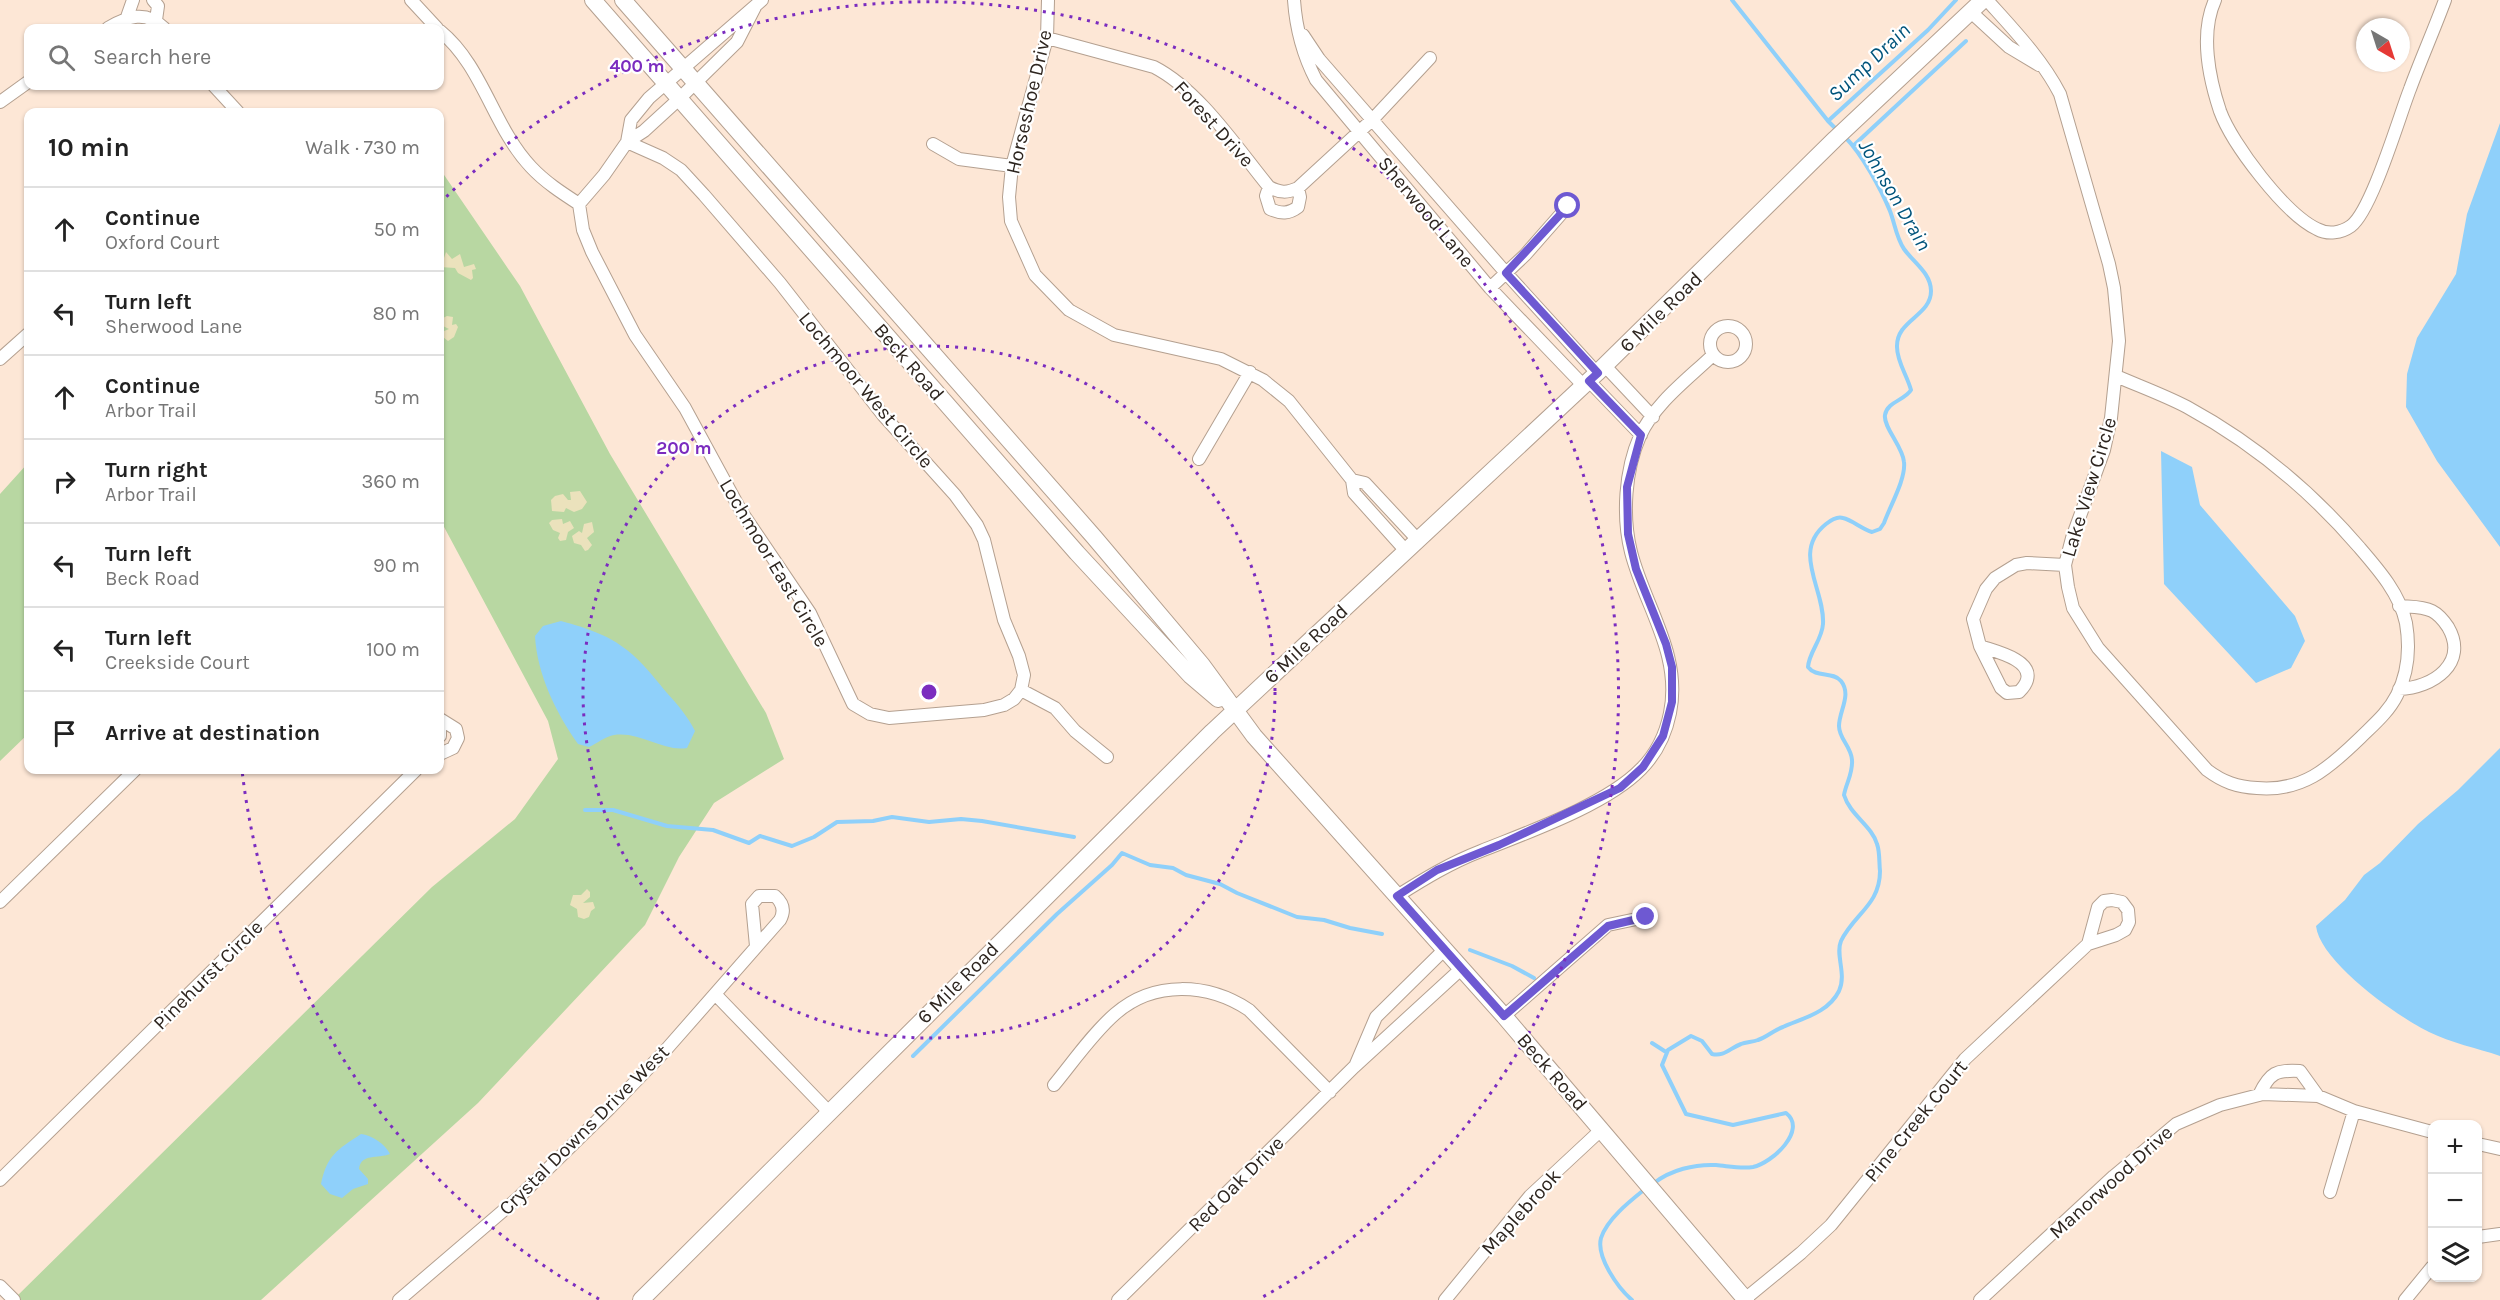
<!DOCTYPE html>
<html lang="en">
<head>
<meta charset="utf-8">
<style>
	:root { --surface:#fff; --page:#f6f6f6; --text:#222; --muted:#767676; --line:#e0e0e0 }
	body { margin:0; font-family:Karla,sans-serif; background:var(--page); color:var(--text) }
	.controls { position:absolute; right:18px; bottom:18px; display:grid; overflow:hidden; border-radius:12px; box-shadow:0 2px 4px #0004 }
	.controls button { width:54px; height:54px; display:grid; place-items:center; padding:0; border:0; border-bottom:2px solid var(--line); background:var(--surface); color:var(--text); font:30px sans-serif }
	.compass { position:absolute; left:2356px; top:18px; width:54px; height:54px; border-radius:50%; background:var(--surface); box-shadow:0 2px 4px #0004; rotate:141deg }
	.stop { position:absolute; width:18px; height:18px; margin:-14px; border:4px solid #6e59d2; border-radius:50%; background:#fff }
	.stop.end { background:#6e59d2; border-color:#fff; box-shadow:0 2px 6px #0008 }
	.list { margin:0; padding:0; list-style:none }
	h2 { display:flex; justify-content:space-between; align-items:center; height:78px; margin:0; padding:0 24px; font-size:26px }
	h2 small { font-size:20px; font-weight:400; color:var(--muted) }
	.list li { display:grid; grid-template-columns:39px 1fr auto; gap:18px; align-items:center; box-sizing:border-box; height:84px; padding:0 24px; border-top:2px solid var(--line) }
	.list b { display:block; font-size:22px; white-space:nowrap }
	.list p { margin:0; font-size:20px; white-space:nowrap; color:var(--muted) }
	.list em { font-size:20px; font-style:normal; color:var(--muted) }
	.icon { flex:none; width:33px; height:33px; fill:none; stroke:currentColor; stroke-width:2; stroke-linecap:round; stroke-linejoin:round }
	.map { position:relative; flex:none; width:2500px; height:1300px; overflow:hidden }
	.search { position:absolute; background:var(--surface); box-shadow:0 2px 4px #0004; left:24px; top:24px; width:420px; height:66px; display:flex; align-items:center; gap:15px; box-sizing:border-box; padding:0 21px; border-radius:12px; color:var(--muted); font-size:22px }
	.panel { position:absolute; background:var(--surface); box-shadow:0 2px 4px #0004; left:24px; top:108px; width:420px; height:666px; border-radius:12px }
	.map>svg:first-child { display:block }
</style>
</head>
<body>
<div class="map">
<svg width="2500" height="1300" viewBox="0 0 2500 1300">
	<rect width="100%" height="100%" fill="#fde7d6"/>
	<path fill="#b8d7a2" d="M 440,169 L 520,286 L 610,454 L 766,713 L 784,759 L 714,803 L 679,857 L 645,925 L 478,1103 L 261,1300 L 13,1300 L 432,887 L 515,819 L 558,759 L 548,721 L 443,525 L 440,522 Z
		M 28,463 L 28,734 L 0,761 L 0,494 Z"/>
	<path fill="#ebe2bc" d="M 446,252 L 452,259 L 460,254 L 464,267 L 474,264 L 476,269 L 472,270 L 473,278 L 471,280 L 458,273 L 455,268 L 440,267 L 440,259 L 444,258 Z
		M 447,316 L 453,317 L 452,325 L 456,324 L 458,327 L 454,337 L 448,341 L 443,337 L 442,332 L 449,329 L 443,326 L 443,318 Z
		M 580,491 L 587,502 L 582,509 L 574,512 L 566,508 L 564,512 L 552,511 L 551,500 L 555,496 L 563,494 L 568,500 L 571,500 L 570,492 Z
		M 562,519 L 563,524 L 570,521 L 574,528 L 568,532 L 566,540 L 560,541 L 558,538 L 560,533 L 553,530 L 549,523 L 552,520 Z
		M 592,522 L 594,532 L 587,538 L 592,545 L 588,550 L 585,551 L 581,545 L 574,543 L 572,536 L 579,531 L 582,533 L 584,524 Z
		M 587,889 L 590,892 L 590,897 L 583,903 L 593,902 L 595,908 L 591,911 L 589,917 L 584,919 L 578,917 L 577,909 L 570,905 L 573,895 L 581,895 Z"/>
	<path fill="#8fd0fa" d="M 2500,123 L 2500,547 L 2437,461 L 2406,407 L 2407,374 L 2417,338 L 2456,274 L 2467,214 Z
		M 2161,451 L 2192,467 L 2200,505 L 2295,616 L 2305,641 L 2291,668 L 2256,683 L 2164,584 Z
		M 561,621 C 617,636 632,649 667,693 C 678,705 688,717 695,731 L 687,748 C 663,752 640,731 614,735 C 606,736 596,744 589,747 L 578,744 C 556,713 537,674 535,636 L 543,626 Z
		M 2500,748 L 2500,1056 C 2477,1048 2451,1043 2429,1032 C 2398,1017 2320,962 2316,926 L 2345,900 L 2364,875 L 2380,863 L 2418,824 L 2458,790 Z
		M 361,1134 C 372,1135 385,1144 390,1154 C 378,1159 361,1153 359,1169 L 368,1179 L 368,1184 L 353,1189 L 342,1198 L 330,1194 L 321,1184 C 327,1155 337,1150 361,1134 Z"/>
	<g fill="none" stroke-linecap="round" stroke-linejoin="round">
		<path stroke="#8fd0fa" stroke-width="4" d="M 1732,0 L 1828,121 L 1837,130
			M 1828,121 L 1928,30 L 1956,0
			M 1853,146 L 1966,41
			M 585,810 L 613,810 L 667,826 L 713,830 L 749,843 L 760,836 L 792,846 L 814,837 L 837,822 L 873,821 L 892,817 L 929,822 L 961,819 L 982,821 L 1074,837
			M 1470,950 L 1512,966 L 1534,978
			M 1652,1043 L 1666,1052
			M 913,1056 L 1057,914 L 1112,865 L 1122,853 L 1150,865 L 1173,868 L 1186,875 L 1220,884 L 1237,893 L 1297,917 L 1324,920 L 1350,928 L 1382,934
			M 1654,1183 C 1671,1170 1694,1164 1716,1165 C 1728,1166 1741,1169 1753,1167 C 1772,1163 1808,1130 1786,1113 L 1733,1125 L 1686,1114 L 1662,1065 L 1668,1050 L 1691,1036 L 1702,1041 L 1712,1054 C 1724,1057 1730,1048 1741,1044 C 1746,1042 1753,1042 1758,1040 C 1767,1037 1774,1030 1783,1027 C 1803,1018 1828,1013 1839,991 C 1847,974 1835,955 1841,941 C 1854,914 1880,905 1880,871 C 1879,863 1880,852 1877,844 C 1872,826 1850,815 1844,795 C 1846,783 1853,774 1852,760 C 1851,746 1839,739 1839,726 C 1839,711 1852,695 1841,681 C 1833,671 1816,678 1808,667 C 1809,652 1822,640 1823,624 C 1825,589 1791,552 1826,524 C 1831,520 1837,516 1843,518 C 1852,520 1862,529 1872,532 L 1880,529 L 1884,523 C 1890,506 1906,479 1904,462 C 1903,447 1883,427 1885,415 C 1887,402 1905,400 1911,390 C 1907,375 1897,362 1897,347 C 1896,320 1931,316 1931,291 C 1931,273 1913,262 1904,249 C 1896,237 1895,224 1890,211 C 1881,189 1862,154 1845,137
			M 1632,1300 C 1618,1288 1596,1257 1601,1238 C 1607,1219 1630,1201 1645,1189"/>
		<g stroke="#b4a090" stroke-width="14">
			<path id="street" d="M 153,0 L 158,6 L 156,20
				M 411,0 L 437,28
				M 1048,0 L 1047,38 L 1012,166 L 1009,197 L 1011,221 L 1035,275 L 1069,310 L 1114,335 L 1221,359 L 1263,380 L 1289,401 L 1352,480 L 1354,493 L 1406,551
				M 1294,0 C 1296,29 1303,55 1316,80 L 1490,288 L 1583,385
				M 1987,0 C 2013,29 2042,59 2060,94 L 2109,264 L 2114,288 L 2119,341 L 2111,418 L 2104,450 L 2072,538 L 2065,565 L 2068,587 L 2073,608 L 2098,648 L 2207,770 C 2223,782 2237,787 2257,788 C 2302,792 2328,769 2359,739 C 2373,725 2388,713 2397,695 C 2408,673 2410,647 2406,623 C 2400,594 2378,569 2359,547 C 2310,490 2253,443 2187,407 C 2164,395 2139,386 2116,376
				M 2215,0 C 2200,33 2209,78 2220,111 C 2232,144 2285,214 2317,229 C 2328,235 2341,233 2351,226 C 2372,210 2399,117 2410,89 C 2421,59 2434,30 2445,0
				M 1971,12 L 2009,47 L 2039,65
				M 127,17 L 133,0
				M 108,28 C 128,16 146,10 164,28
				M 440,31 C 483,66 493,127 531,167 C 545,182 562,193 579,204
				M 1303,35 L 1319,59 L 1506,273 L 1597,373
				M 1047,38 L 1154,67 C 1199,90 1237,148 1269,187 C 1280,193 1287,193 1298,188 L 1373,119 L 1430,58
				M 214,86 L 238,112
				M 0,102 L 28,82
				M 627,142 L 631,120 L 649,98 L 762,0
				M 933,144 L 959,159 L 1012,166
				M 1269,187 L 1266,196 L 1270,209 C 1281,214 1289,214 1298,207 L 1300,197 L 1298,188
				M 579,204 L 583,230 L 592,252 L 635,335 L 685,408 L 741,511 L 810,613 L 853,704 L 870,714 L 889,718 L 984,710 L 1004,705 L 1014,699 L 1021,690 L 1024,675 L 1019,656 L 1004,620 L 984,540 L 977,525 L 955,495 L 883,415 L 780,283 L 704,195 L 681,170 L 663,158 L 627,142
				M 579,204 L 604,175 L 627,142 L 644,131 L 679,99 L 737,42 L 755,7
				M 1490,288 L 1525,255 L 1568,206
				M1710 344a18 18 0 1 1 36 0a18 18 0 1 1-36 0Z
				M 0,359 L 28,334
				M 1605,366 L 1653,417
				M 1589,381 L 1641,435
				M 1199,459 L 1250,372
				M 1352,480 L 1365,483 L 1418,540
				M 2399,606 C 2410,607 2422,606 2432,611 C 2438,614 2444,621 2448,627 C 2469,663 2433,688 2399,689
				M 1980,646 C 1993,651 2033,659 2027,680 C 2026,684 2022,689 2019,692 L 2007,693 L 2001,688 L 1980,646 L 1973,619 L 1986,589 L 1995,578 L 2016,565 L 2027,563 L 2065,565
				M 1021,690 L 1055,708 L 1075,731 L 1107,757
				M 440,719 L 456,729 L 458,738 L 453,748 L 440,754
				M 440,730 L 440,736
				M 1397,896 C 1424,879 1450,863 1481,851 C 1528,832 1606,805 1641,769 C 1656,754 1666,733 1670,713 C 1682,654 1645,607 1631,552 C 1622,516 1625,470 1640,436 C 1655,403 1688,379 1713,355
				M 0,902 L 135,770
				M 716,995 L 829,1112
				M 1504,1016 L 1608,925 L 1646,917
				M 1356,1064 L 1376,1017 L 1444,950
				M 1054,1085 C 1073,1062 1093,1033 1115,1014 C 1154,980 1208,983 1249,1010 L 1330,1092
				M 2259,1095 C 2270,1072 2276,1070 2300,1071 L 2318,1096
				M 2478,1144 L 2500,1149
				M 0,1180 L 416,770
				M 2330,1192 L 2354,1111
				M 2478,1237 L 2500,1234
				M 0,1286 L 14,1300
				M 1745,1299 L 1801,1253 L 1831,1225 L 1965,1059 L 2088,944 L 2098,907 L 2104,901 L 2112,900 L 2122,902 L 2128,910 L 2129,922 L 2125,930 L 2116,935 L 2088,944
				M 399,1300 L 518,1198 L 610,1108 L 664,1052 L 780,920 C 785,911 783,903 775,896 L 759,896 L 752,904 L 756,946
				M 1118,1300 L 1354,1067 L 1461,969
				M 1445,1300 L 1530,1196 L 1602,1129
				M 1980,1300 L 2114,1176 L 2176,1124 L 2220,1105 L 2263,1094 L 2318,1096 L 2354,1111 L 2432,1132
				M 2405,1300 L 2432,1267"/>
		</g>
		<g stroke="#b4a090" stroke-width="18">
			<path id="secondary" d="M 593,0 L 1077,553 L 1191,676 L 1218,699
				M 623,0 L 1094,537 L 1202,665 L 1254,736 L 1504,1016 L 1746,1300
				M 641,1300 L 1212,732 L 1597,373 L 1835,139 L 1983,0"/>
		</g>
		<use href="#street" stroke="#fff" stroke-width="12"/>
		<use href="#secondary" stroke="#fff" stroke-width="16"/>
	</g>
	<g fill="none" stroke-linecap="round" stroke-linejoin="round">
		<path stroke="#6e59d2" stroke-width="8" d="M 1568,206 L 1506,273 L 1598,373 L 1589,381 L 1641,435 L 1627,487 L 1628,534 L 1636,569 L 1666,644 L 1672,667 L 1672,702 L 1663,736 L 1643,767 L 1620,788 L 1499,845 L 1437,870 L 1397,896 L 1504,1016 L 1608,926 L 1646,917"/>
	</g>
	<g fill="none" stroke="#7b2cbf" stroke-width="3" stroke-dasharray="3 6">
		<circle cx="929" cy="692" r="346"/>
		<path d="M599 1299A691 691 0 0 1 242 770M440 203A691 691 0 1 1 1259 1299"/>
	</g>
	<g text-anchor="middle" dominant-baseline="central" stroke-width="4.5" stroke-linejoin="round" paint-order="stroke">
		<g font-size="20" fill="#2d251f" stroke="#fff">
			<text transform="translate(1029 102) rotate(-77)">Horseshoe Drive</text>
			<text transform="translate(1214 124) rotate(48)">Forest Drive</text>
			<text transform="translate(1426 212) rotate(50)">Sherwood Lane</text>
			<text transform="translate(1661 312) rotate(-44)">6 Mile Road</text>
			<text transform="translate(909 362) rotate(49)">Beck Road</text>
			<text transform="translate(866 390) rotate(50)">Lochmoor West Circle</text>
			<text transform="translate(2089 487) rotate(-73)">Lake View Circle</text>
			<text transform="translate(774 563) rotate(59)">Lochmoor East Circle</text>
			<text transform="translate(1306 644) rotate(-43)">6 Mile Road</text>
			<text transform="translate(208 975) rotate(-45)">Pinehurst Circle</text>
			<text transform="translate(958 983) rotate(-45)">6 Mile Road</text>
			<text transform="translate(1552 1072) rotate(49)">Beck Road</text>
			<text transform="translate(1916 1121) rotate(-51)">Pine Creek Court</text>
			<text transform="translate(584 1130) rotate(-45)">Crystal Downs Drive West</text>
			<text transform="translate(2111 1182) rotate(-42)">Manorwood Drive</text>
			<text transform="translate(1236 1184) rotate(-45)">Red Oak Drive</text>
			<text transform="translate(1521 1212) rotate(-48)">Maplebrook</text>
		</g>
		<g font-size="21" font-style="italic" fill="#00547b" stroke="#fff">
			<text transform="translate(1869 62) rotate(-43)">Sump Drain</text>
			<text transform="translate(1895 195) rotate(60)">Johnson Drain</text>
		</g>
	</g>
	<circle cx="929" cy="692" r="9" fill="#7b2cbf" stroke="#fff" stroke-width="3"/>
	<g font-size="18" text-anchor="middle" font-weight="bold" fill="#7b2cbf" stroke="#fff" stroke-width="4.5" stroke-linejoin="round" paint-order="stroke">
		<text x="637" y="72">400 m</text>
		<text x="684" y="454">200 m</text>
	</g>
</svg>
<div class="controls">
<button>+</button>
<button>−</button>
<button><svg class="icon" aria-label="layers" viewBox="0 0 24 24"><path d="M12 4l9 5-9 5-9-5zM3 14l9 5 9-5"/></svg></button>
</div>
<svg class="compass" viewBox="-18 -18 36 36"><path d="M0-13l5 13h-10z" fill="#e53935"/><path d="M0 13l5-13h-10z" fill="#767676"/></svg>
<div class="stop" style="left:1568px;top:206px"></div>
<div class="stop end" style="left:1646px;top:917px"></div>
<div class="search"><svg class="icon" aria-label="search" viewBox="0 0 24 24"><circle cx="10" cy="10" r="6"/><path d="M15 15l6 6"/></svg>Search here</div>
<section class="panel">
<h2>10 min<small>Walk · 730 m</small></h2>
<ul class="list">
<li><svg class="icon" aria-label="ahead" viewBox="0 0 24 24"><path d="M12 20V5M6 11l6-6 6 6"/></svg><div><b>Continue</b><p>Oxford Court</p></div><em>50 m</em></li>
<li><svg class="icon" aria-label="left" viewBox="0 0 24 24"><path d="M17 20v-9H6M10 6l-5 5 5 5"/></svg><div><b>Turn left</b><p>Sherwood Lane</p></div><em>80 m</em></li>
<li><svg class="icon" aria-label="ahead" viewBox="0 0 24 24"><path d="M12 20V5M6 11l6-6 6 6"/></svg><div><b>Continue</b><p>Arbor Trail</p></div><em>50 m</em></li>
<li><svg class="icon" aria-label="right" viewBox="0 0 24 24"><path d="M7 20v-9h11M14 6l5 5-5 5"/></svg><div><b>Turn right</b><p>Arbor Trail</p></div><em>360 m</em></li>
<li><svg class="icon" aria-label="left" viewBox="0 0 24 24"><path d="M17 20v-9H6M10 6l-5 5 5 5"/></svg><div><b>Turn left</b><p>Beck Road</p></div><em>90 m</em></li>
<li><svg class="icon" aria-label="left" viewBox="0 0 24 24"><path d="M17 20v-9H6M10 6l-5 5 5 5"/></svg><div><b>Turn left</b><p>Creekside Court</p></div><em>100 m</em></li>
<li><svg class="icon" aria-label="arrive" viewBox="0 0 24 24"><path d="M6 21V4h12l-3 4 3 4H6"/></svg><div><b>Arrive at destination</b></div></li>
</ul>
</section>
</div>
</body>
</html>
